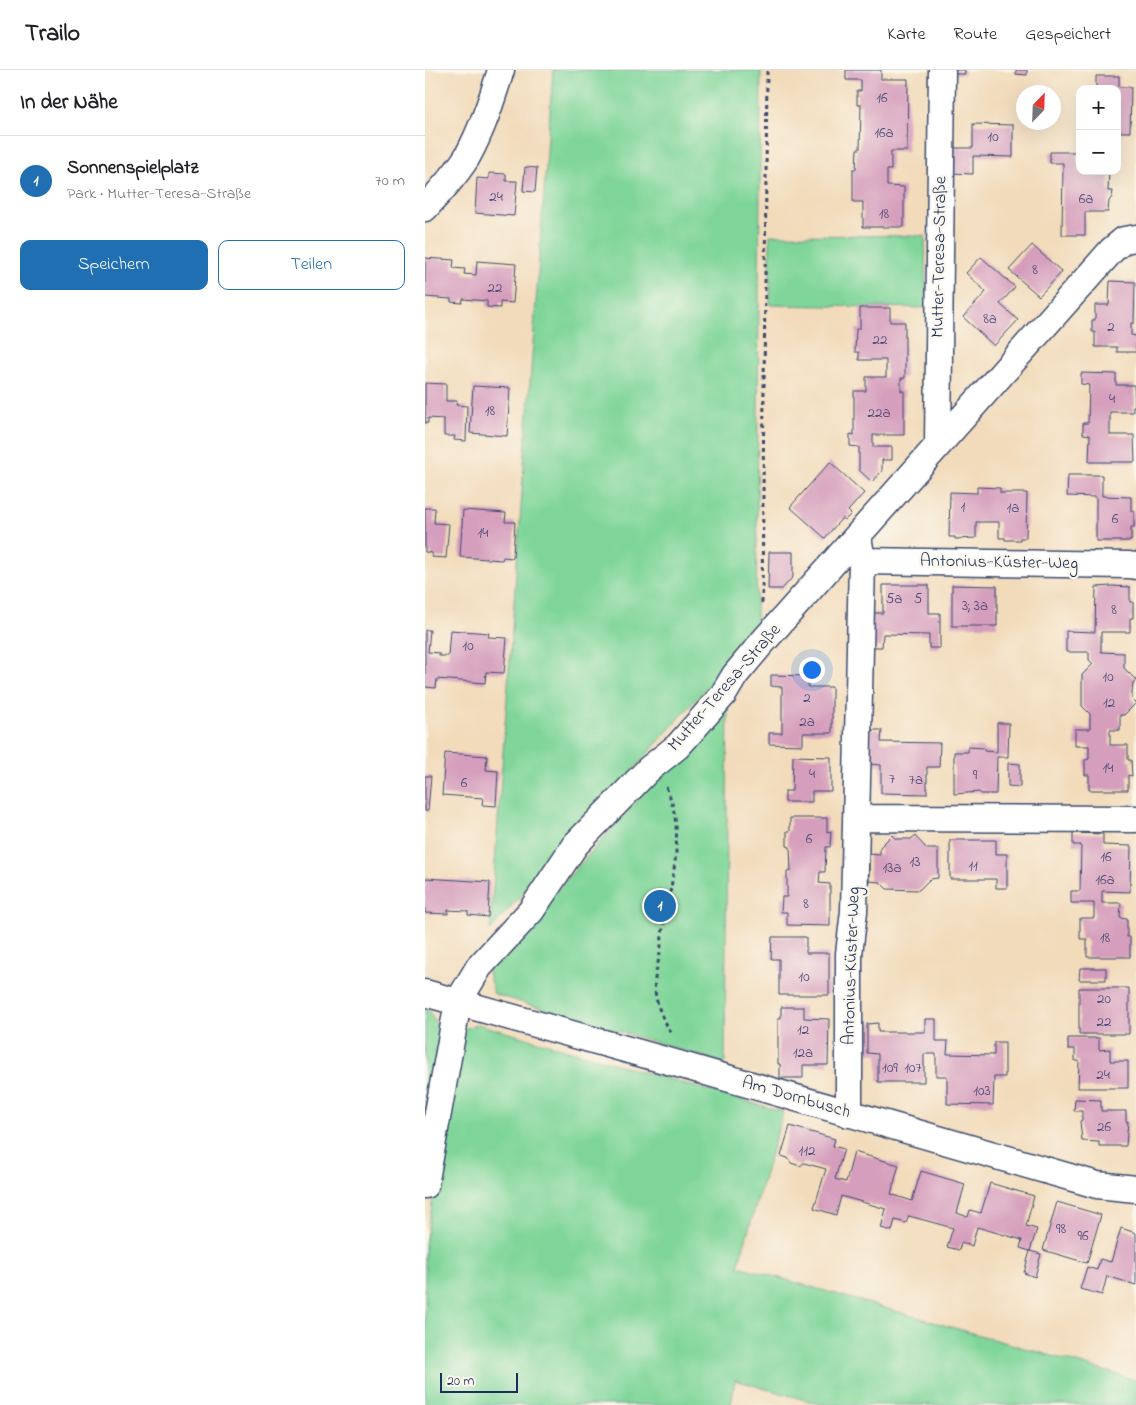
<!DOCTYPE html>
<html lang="de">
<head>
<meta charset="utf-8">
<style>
	:root { --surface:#fff; --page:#f2f2f2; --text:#202124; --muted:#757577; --line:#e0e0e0; --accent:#1f6fb2 }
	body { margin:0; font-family:"Indie Flower",sans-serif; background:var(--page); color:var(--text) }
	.controls { position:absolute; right:15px; top:15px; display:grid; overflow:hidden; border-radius:10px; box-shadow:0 5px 20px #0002 }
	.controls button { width:45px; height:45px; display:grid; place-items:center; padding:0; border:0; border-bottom:1px solid var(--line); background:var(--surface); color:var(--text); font:25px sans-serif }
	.compass { position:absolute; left:591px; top:15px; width:45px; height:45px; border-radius:50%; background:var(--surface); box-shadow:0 5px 20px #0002; rotate:23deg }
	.scale { position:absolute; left:15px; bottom:12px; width:78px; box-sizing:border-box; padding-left:5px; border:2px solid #1b2f5e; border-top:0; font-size:14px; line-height:18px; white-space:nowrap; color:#1b2f5e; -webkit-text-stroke:4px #fbf7ec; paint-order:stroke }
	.you { position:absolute; left:386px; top:599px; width:18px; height:18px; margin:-12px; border:4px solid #fff; border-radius:50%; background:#1a73e8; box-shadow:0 0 0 8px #1a73e833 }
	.badge { display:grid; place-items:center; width:32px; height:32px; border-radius:50%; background:var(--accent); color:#fff; font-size:16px; font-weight:700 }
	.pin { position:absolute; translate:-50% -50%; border:2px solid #fff; box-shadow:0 1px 5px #0006 }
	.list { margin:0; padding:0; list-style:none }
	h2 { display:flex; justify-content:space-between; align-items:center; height:65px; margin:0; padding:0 20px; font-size:21px }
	h2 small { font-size:16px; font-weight:400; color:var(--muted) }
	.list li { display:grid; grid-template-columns:32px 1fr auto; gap:15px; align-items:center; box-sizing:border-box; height:90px; padding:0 20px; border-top:1px solid var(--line) }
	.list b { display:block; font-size:19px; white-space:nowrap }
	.list p { margin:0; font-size:16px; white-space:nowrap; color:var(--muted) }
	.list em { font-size:16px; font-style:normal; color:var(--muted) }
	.actions { display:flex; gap:10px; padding:15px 20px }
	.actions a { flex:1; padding:11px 0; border:1px solid var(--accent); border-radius:10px; text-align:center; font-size:18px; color:var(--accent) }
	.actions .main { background:var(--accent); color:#fff }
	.map { position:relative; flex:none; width:711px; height:1335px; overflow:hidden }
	header { display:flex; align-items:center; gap:30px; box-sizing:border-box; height:70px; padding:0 25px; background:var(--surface); border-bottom:1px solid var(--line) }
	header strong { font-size:24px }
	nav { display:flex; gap:28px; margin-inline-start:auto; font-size:18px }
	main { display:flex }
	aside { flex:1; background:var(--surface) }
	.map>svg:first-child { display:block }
</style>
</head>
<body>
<header>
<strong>Trailo</strong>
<nav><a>Karte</a><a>Route</a><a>Gespeichert</a></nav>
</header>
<main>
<aside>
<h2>In der Nähe<small></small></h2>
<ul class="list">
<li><span class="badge">1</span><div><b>Sonnenspielplatz</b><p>Park · Mutter-Teresa-Straße</p></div><em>70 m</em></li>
</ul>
<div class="actions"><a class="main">Speichern</a><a>Teilen</a></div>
</aside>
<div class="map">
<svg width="711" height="1335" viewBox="0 0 711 1335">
	<rect width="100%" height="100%" fill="#fbf7ec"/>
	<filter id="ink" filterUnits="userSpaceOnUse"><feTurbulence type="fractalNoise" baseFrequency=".02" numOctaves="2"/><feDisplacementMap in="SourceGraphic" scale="10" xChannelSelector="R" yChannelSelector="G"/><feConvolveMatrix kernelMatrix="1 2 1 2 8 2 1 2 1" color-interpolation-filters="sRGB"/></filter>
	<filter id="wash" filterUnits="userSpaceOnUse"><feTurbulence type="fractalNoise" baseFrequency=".0096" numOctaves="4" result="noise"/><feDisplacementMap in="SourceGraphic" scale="20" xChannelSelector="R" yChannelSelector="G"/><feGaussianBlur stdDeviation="1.12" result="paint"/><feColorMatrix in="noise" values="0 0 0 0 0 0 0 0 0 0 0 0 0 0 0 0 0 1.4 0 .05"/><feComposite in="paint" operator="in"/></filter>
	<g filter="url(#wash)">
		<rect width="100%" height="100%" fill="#f2dbbb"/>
		<path fill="#7fd599" stroke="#4d827c" d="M 128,0 L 336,0 L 331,562 L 65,860 Z
			M 345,165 L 500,166 L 501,238 L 345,235 Z
			M 303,628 L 300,993 L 69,924 L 62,899 Z
			M 0,933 L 16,964 L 0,1048 Z
			M 53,954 L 358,1042 L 313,1196 L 711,1310 L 711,1335 L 398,1335 L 310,1310 L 306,1335 L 0,1335 L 0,1174 L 38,959 Z"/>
		<g id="blocks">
			<path fill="#d59ebc" d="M 421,0 L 456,0 L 456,9 L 483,9 L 482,81 L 466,81 L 466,100 L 462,100 L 462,116 L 479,117 L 479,157 L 438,157 L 438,132 L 428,132 L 428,99 L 431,99 L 432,79 L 435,79 L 436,35 L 432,35 L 432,21 L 436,21 L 436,10 L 421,10 Z
				M 529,0 L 540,0 L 540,4 L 529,4 Z
				M 591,0 L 602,0 L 602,5 L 591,4 Z
				M 671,6 L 694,6 L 694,17 L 706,17 L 705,62 L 692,62 L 692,19 L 671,19 Z
				M 548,54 L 588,55 L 588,87 L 548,86 L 548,104 L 525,103 L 525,78 L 548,78 Z
				M 625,82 L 652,82 L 652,93 L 655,93 L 655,101 L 684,101 L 683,121 L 688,121 L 687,127 L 684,131 L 683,142 L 660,142 L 660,165 L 637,165 L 638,93 L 625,93 Z
				M 100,97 L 112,98 L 110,122 L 98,121 Z
				M 64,103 L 81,104 L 81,111 L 92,111 L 89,146 L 50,143 L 52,108 L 64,109 Z
				M 607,175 L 636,201 L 635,204 L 614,226 L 584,200 Z
				M 556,187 L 590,217 L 575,234 L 593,250 L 569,276 L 538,247 L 561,222 L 541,203 Z
				M 0,188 L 29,190 L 28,198 L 40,199 L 39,204 L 51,205 L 52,191 L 91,194 L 88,233 L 75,232 L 75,238 L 62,237 L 62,231 L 38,229 L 37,233 L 26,232 L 26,229 L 0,227 Z
				M 685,211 L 710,212 L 709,253 L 706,253 L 706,265 L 711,266 L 711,282 L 692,282 L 692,277 L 670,277 L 670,262 L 667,262 L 667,250 L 670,250 L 670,235 L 684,235 Z
				M 435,238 L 465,238 L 465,252 L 480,252 L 480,308 L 476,308 L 476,321 L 479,321 L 479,365 L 448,365 L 448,377 L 467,377 L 467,390 L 457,390 L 457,401 L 447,412 L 434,400 L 434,377 L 425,376 L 425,364 L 429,365 L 429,321 L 441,321 L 441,307 L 461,307 L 461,290 L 434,290 L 434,282 L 430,282 L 431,259 L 435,259 Z
				M 656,303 L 691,304 L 691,315 L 709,315 L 710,336 L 708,336 L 708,342 L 685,342 L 685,365 L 709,365 L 710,392 L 664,392 L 665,365 L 658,364 L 658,353 L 663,353 L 664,315 L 656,314 Z
				M 0,313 L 21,314 L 21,331 L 32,331 L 31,335 L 42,336 L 41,371 L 29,370 L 30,366 L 19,366 L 19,349 L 3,348 L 3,353 L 0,353 Z
				M 48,316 L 85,318 L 82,366 L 45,363 Z
				M 405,392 L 439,423 L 423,441 L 426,444 L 420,450 L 417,448 L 400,468 L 365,437 Z
				M 643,405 L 677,405 L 677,426 L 706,427 L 706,441 L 709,441 L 709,457 L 706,457 L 706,471 L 671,471 L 671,427 L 642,426 Z
				M 552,417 L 575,418 L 575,423 L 602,423 L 601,468 L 595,468 L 595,470 L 580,470 L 580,468 L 574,468 L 574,452 L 551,452 L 551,468 L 530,469 L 530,467 L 524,467 L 525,422 L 552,423 Z
				M 0,438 L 10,438 L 9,453 L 24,454 L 21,488 L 7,487 L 7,483 L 0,482 Z
				M 38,440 L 81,443 L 80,452 L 90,452 L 88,488 L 78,487 L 77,490 L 35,487 Z
				M 344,482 L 368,482 L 368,507 L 357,519 L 343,519 Z
				M 458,515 L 504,515 L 504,543 L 515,543 L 515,578 L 504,578 L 504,565 L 458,564 L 457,577 L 446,577 L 446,543 L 458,543 Z
				M 527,515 L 572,516 L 572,556 L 527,556 Z
				M 687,516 L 705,517 L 705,532 L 708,532 L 708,548 L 705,548 L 705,562 L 676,562 L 676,582 L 699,583 L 699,598 L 711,610 L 708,614 L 707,622 L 707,629 L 711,633 L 699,645 L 695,645 L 695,660 L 685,660 L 685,675 L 703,675 L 703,690 L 706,690 L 707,706 L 703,705 L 703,720 L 664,720 L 664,705 L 660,705 L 660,690 L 664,689 L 664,676 L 650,676 L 650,659 L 665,659 L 665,644 L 657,636 L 657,605 L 668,594 L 664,590 L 664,582 L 641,582 L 641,561 L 670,562 L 671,517 Z
				M 0,560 L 5,560 L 3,582 L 14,583 L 14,586 L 23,586 L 25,560 L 64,563 L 63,567 L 82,568 L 79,603 L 61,602 L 60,613 L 12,609 L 11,618 L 0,617 Z
				M 346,605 L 383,606 L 383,617 L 407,617 L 407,663 L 378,663 L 378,675 L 344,674 L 344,663 L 357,663 L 357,617 L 346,616 Z
				M 572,653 L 584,653 L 583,687 L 572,687 L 571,724 L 556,724 L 554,722 L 529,724 L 529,682 L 543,682 L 543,677 L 559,678 L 559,681 L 572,682 Z
				M 445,660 L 457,660 L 456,672 L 515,673 L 514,697 L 502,697 L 502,724 L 456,723 L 456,695 L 444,694 Z
				M 20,683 L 62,686 L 61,700 L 73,701 L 71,736 L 57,735 L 58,728 L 17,725 Z
				M 368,686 L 406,687 L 406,721 L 387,721 L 387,732 L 360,732 L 360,721 L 367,721 Z
				M 583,693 L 595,694 L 595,717 L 583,716 Z
				M 0,706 L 6,706 L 3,741 L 0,741 Z
				M 365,748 L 402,748 L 402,762 L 406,761 L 405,777 L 401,777 L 400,802 L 395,802 L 394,813 L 405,814 L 405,856 L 362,855 L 362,842 L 356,842 L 357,827 L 362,827 L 362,801 L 366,802 L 365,777 L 362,776 L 362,761 L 365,761 Z
				M 648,763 L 678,764 L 678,775 L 706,776 L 705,822 L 677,821 L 677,833 L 696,833 L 695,848 L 702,849 L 702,867 L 705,867 L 705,887 L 662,887 L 662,869 L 655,869 L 655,848 L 669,848 L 669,833 L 646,833 L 646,821 L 655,821 L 656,775 L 648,775 Z
				M 467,765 L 471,769 L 486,769 L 490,766 L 502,779 L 513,779 L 513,808 L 505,809 L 494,820 L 462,819 L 455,812 L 444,811 L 444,784 L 455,785 L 455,777 Z
				M 525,770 L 571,770 L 571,784 L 582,784 L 582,818 L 571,818 L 571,809 L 525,809 Z
				M 0,808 L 65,812 L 63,847 L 43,845 L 43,841 L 23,840 L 23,844 L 0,843 Z
				M 347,867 L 381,867 L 381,883 L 404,883 L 404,925 L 354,925 L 354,889 L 346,889 Z
				M 655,898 L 681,898 L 681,910 L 654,910 Z
				M 654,918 L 704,918 L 704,964 L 654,964 Z
				M 356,937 L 379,937 L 379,948 L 404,949 L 403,995 L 378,995 L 378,1008 L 355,1008 L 355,994 L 353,994 L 353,948 L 356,948 Z
				M 500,949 L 511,949 L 511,971 L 523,971 L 522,984 L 569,985 L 569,972 L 580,972 L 580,1007 L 569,1007 L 568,1035 L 522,1034 L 522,1006 L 511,1006 L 511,984 L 499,984 L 499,1012 L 453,1012 L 453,984 L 442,983 L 442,954 L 453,953 L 453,962 L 500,962 Z
				M 643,968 L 674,968 L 674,980 L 685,979 L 685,991 L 703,991 L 703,1018 L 653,1018 L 654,991 L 650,991 L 650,979 L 643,979 Z
				M 650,1029 L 676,1030 L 676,1041 L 701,1041 L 701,1052 L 703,1051 L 701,1076 L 674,1076 L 674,1072 L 657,1071 L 655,1051 L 657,1050 L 657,1041 L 649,1041 Z
				M 365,1056 L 410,1069 L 408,1076 L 419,1079 L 410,1109 L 421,1112 L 429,1082 L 474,1095 L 466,1124 L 487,1131 L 496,1101 L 540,1114 L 532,1143 L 543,1147 L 545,1140 L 556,1143 L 565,1113 L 609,1126 L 601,1156 L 612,1159 L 605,1181 L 595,1178 L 597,1170 L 552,1157 L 547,1176 L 536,1173 L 534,1180 L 522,1177 L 528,1158 L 484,1146 L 481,1153 L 470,1150 L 467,1161 L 456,1158 L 461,1139 L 416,1126 L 411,1145 L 389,1138 L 401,1099 L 379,1093 L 375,1096 L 366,1093 L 363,1088 L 356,1086 Z
				M 632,1132 L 676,1145 L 662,1193 L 618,1180 Z
				M 696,1158 L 711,1163 L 711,1215 L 682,1206 L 677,1225 L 655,1219 L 662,1197 L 672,1200 L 675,1189 L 686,1192 Z
				M 605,1181 L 616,1184 L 610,1207 L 599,1203 Z"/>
		</g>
	</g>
	<g filter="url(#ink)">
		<use href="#blocks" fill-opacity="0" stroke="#3b496c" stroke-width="1"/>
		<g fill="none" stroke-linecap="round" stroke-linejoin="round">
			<g stroke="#3b496c" stroke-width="29">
				<path id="street" d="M 0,138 C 15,122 30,106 42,87 C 57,60 67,29 76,0
					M 513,374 L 517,0
					M 437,491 L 704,495 L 711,496
					M 431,748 L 711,749
					M 0,923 L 250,993 L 672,1115 L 711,1119
					M 424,1044 L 424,884 L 429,841 L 437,491 L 433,466
					M 0,1115 L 33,932 L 54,897 L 106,841 L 150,775 L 224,699 L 253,676 L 298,625 L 310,605 L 336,574 L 687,180 L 699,170 L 711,168"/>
			</g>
			<path stroke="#3b496c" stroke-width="3" stroke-dasharray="4 4" stroke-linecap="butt" d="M 337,533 L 342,0
				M 241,717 C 259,757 250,797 242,838 C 238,853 237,868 235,883 C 233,895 228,910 230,921 C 232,937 238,950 247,964"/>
			<use href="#street" stroke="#fff" stroke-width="26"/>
		</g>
	</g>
	<g text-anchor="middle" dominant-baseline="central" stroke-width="4.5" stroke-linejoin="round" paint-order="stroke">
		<g font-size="15" fill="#4a4b76">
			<text x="457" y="28">16</text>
			<text x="459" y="63">16a</text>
			<text x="568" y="67">10</text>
			<text x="71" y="127">24</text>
			<text x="661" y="129">6a</text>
			<text x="459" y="144">18</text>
			<text x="610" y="200">8</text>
			<text x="70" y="218">22</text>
			<text x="565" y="249">8a</text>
			<text x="686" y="257">2</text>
			<text x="455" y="270">22</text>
			<text x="687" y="329">4</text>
			<text x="65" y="341">18</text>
			<text x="454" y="343">22a</text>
			<text x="538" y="437">1</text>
			<text x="588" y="438">1a</text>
			<text x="690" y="449">6</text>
			<text x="58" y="463">14</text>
			<text x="469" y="529">5a</text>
			<text x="493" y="529">5</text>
			<text x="550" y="536">3; 3a</text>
			<text x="689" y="540">8</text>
			<text x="43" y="576">10</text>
			<text x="683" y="607">10</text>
			<text x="382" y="628">2</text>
			<text x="684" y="633">12</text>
			<text x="382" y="652">2a</text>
			<text x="683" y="698">14</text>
			<text x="387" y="704">4</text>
			<text x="550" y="705">9</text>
			<text x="467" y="709">7</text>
			<text x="491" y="710">7a</text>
			<text x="39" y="713">6</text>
			<text x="384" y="769">6</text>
			<text x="681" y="787">16</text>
			<text x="490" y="792">13</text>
			<text x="548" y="796">11</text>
			<text x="467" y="798">13a</text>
			<text x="680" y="810">16a</text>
			<text x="381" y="834">8</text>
			<text x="680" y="868">18</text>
			<text x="379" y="907">10</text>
			<text x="679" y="929">20</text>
			<text x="679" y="952">22</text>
			<text x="378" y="960">12</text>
			<text x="378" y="983">12a</text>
			<text x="465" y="998">109</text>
			<text x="488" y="998">107</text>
			<text x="678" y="1005">24</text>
			<text x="557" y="1021">103</text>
			<text x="679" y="1057">26</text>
			<text x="382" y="1081">112</text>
			<text x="636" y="1159">98</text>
			<text x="658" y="1166">96</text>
		</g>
		<g font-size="18" fill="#1b2f5e" stroke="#fbf7ec">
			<text transform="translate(515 187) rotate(-89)">Mutter-Teresa-Straße</text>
			<text transform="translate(574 493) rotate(1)">Antonius-Küster-Weg</text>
			<text transform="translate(300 618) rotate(-49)">Mutter-Teresa-Straße</text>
			<text transform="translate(427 896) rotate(-88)">Antonius-Küster-Weg</text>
			<text transform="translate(371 1028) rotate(16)">Am Dornbusch</text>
		</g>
	</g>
</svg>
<div class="controls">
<button>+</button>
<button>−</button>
</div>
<svg class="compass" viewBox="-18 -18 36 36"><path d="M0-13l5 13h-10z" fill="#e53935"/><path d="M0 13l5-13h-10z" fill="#757577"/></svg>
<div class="scale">20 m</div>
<div class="you"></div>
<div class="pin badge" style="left:235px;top:836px">1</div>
</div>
</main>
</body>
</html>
